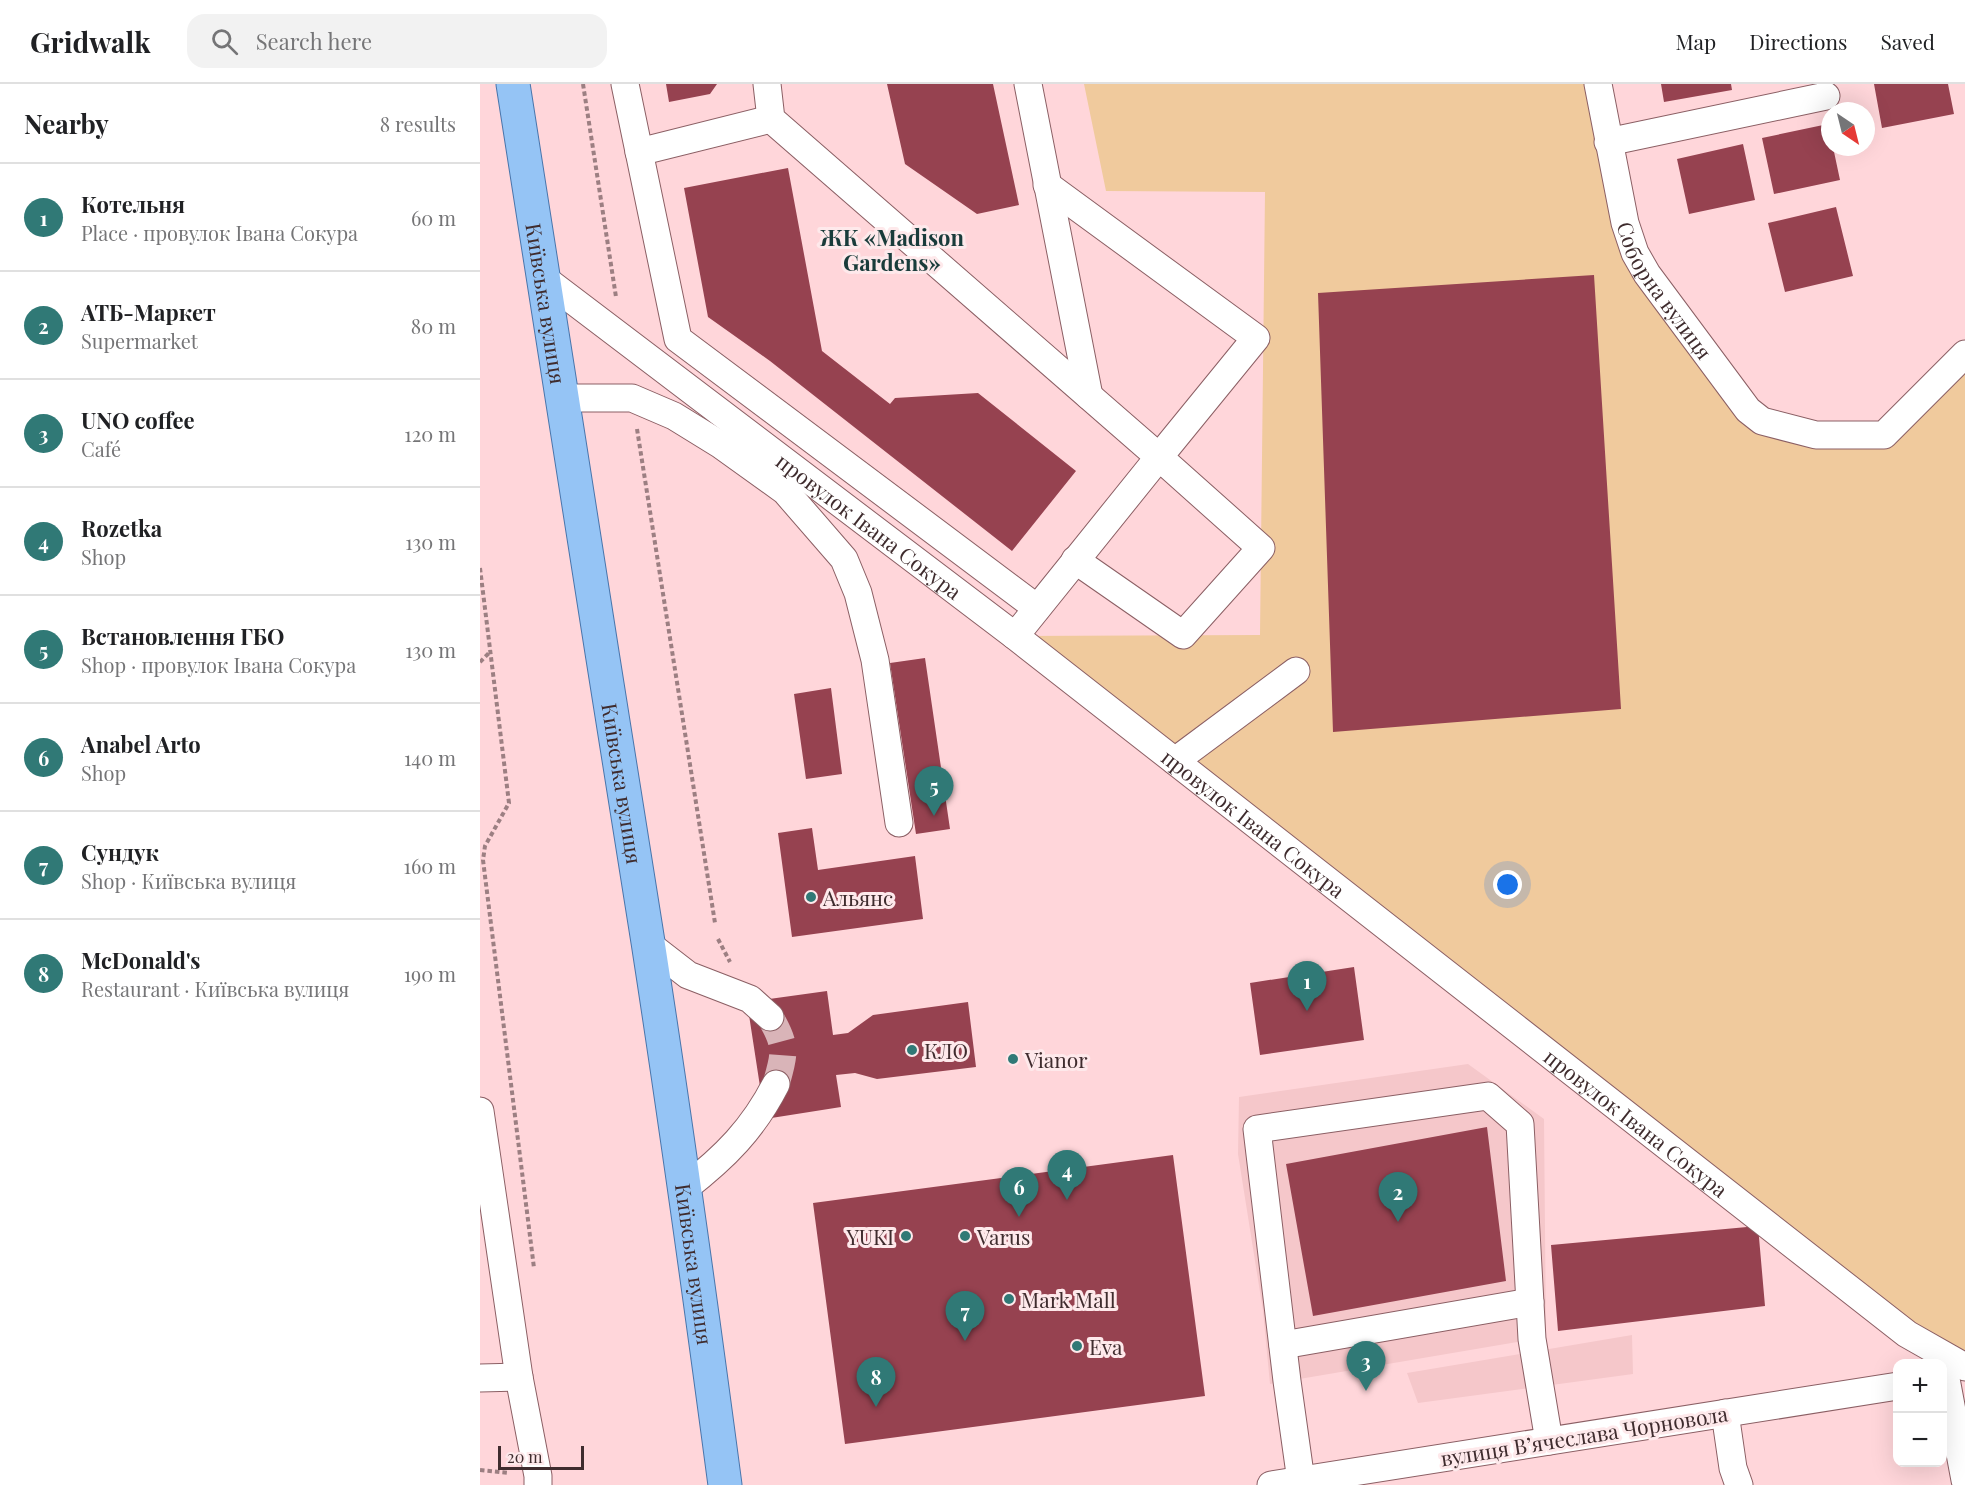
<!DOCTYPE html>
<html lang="en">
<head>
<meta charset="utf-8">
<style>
	:root { --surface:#fff; --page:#f2f2f2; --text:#202124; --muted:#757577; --line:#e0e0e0; --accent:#307976 }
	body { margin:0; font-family:"Playfair Display",serif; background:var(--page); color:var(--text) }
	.controls { position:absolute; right:18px; bottom:18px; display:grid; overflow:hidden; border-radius:12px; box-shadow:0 6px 24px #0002 }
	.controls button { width:54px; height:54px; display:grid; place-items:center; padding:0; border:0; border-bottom:2px solid var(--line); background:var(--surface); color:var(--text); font:30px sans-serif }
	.compass { position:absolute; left:1341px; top:18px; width:54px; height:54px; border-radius:50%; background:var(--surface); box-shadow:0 6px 24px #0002; rotate:145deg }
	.scale { position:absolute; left:18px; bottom:15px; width:86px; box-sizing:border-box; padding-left:6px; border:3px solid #3f2c2e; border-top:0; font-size:16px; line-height:21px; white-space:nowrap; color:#3f2c2e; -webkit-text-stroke:4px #fee9eb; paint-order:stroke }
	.you { position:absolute; left:1028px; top:801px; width:21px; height:21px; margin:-15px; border:4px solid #fff; border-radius:50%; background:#1a73e8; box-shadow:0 0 0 9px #1a73e833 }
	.badge { display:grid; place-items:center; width:39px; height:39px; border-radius:50%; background:var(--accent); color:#fff; font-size:20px; font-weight:700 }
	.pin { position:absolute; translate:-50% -50px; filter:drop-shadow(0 2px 3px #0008) }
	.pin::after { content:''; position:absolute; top:32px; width:21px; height:18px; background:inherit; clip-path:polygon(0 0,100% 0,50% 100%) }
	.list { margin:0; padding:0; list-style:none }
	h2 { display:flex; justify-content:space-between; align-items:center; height:78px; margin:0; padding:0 24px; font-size:26px }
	h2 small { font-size:20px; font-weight:400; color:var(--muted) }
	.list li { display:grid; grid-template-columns:39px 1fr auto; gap:18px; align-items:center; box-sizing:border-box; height:108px; padding:0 24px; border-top:2px solid var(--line) }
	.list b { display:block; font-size:22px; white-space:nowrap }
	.list p { margin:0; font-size:20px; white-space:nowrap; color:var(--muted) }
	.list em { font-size:20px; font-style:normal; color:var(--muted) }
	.icon { flex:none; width:33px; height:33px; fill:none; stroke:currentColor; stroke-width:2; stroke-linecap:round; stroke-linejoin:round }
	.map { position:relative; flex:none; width:1485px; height:1401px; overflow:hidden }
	header { display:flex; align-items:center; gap:36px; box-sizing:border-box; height:84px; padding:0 30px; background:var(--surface); border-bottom:2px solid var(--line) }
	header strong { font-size:28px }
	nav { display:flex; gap:33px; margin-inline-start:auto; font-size:21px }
	.search { width:420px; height:54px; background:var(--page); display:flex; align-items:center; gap:15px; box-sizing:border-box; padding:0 21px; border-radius:18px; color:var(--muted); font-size:22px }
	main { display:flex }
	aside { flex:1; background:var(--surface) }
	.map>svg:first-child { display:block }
</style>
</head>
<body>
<header>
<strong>Gridwalk</strong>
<div class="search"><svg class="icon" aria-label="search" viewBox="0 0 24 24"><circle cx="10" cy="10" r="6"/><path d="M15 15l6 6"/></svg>Search here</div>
<nav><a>Map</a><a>Directions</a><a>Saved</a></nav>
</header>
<main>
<aside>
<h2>Nearby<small>8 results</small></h2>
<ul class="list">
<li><span class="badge">1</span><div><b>Котельня</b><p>Place · провулок Івана Сокура</p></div><em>60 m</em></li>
<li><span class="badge">2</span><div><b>АТБ-Маркет</b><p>Supermarket</p></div><em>80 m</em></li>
<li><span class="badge">3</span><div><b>UNO coffee</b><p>Café</p></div><em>120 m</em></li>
<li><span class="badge">4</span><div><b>Rozetka</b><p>Shop</p></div><em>130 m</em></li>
<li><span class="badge">5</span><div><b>Встановлення ГБО</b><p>Shop · провулок Івана Сокура</p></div><em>130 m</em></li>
<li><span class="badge">6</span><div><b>Anabel Arto</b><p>Shop</p></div><em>140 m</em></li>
<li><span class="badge">7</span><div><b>Сундук</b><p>Shop · Київська вулиця</p></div><em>160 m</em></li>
<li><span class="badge">8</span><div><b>McDonald's</b><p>Restaurant · Київська вулиця</p></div><em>190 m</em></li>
</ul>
</aside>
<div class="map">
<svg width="1485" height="1401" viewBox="0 0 1485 1401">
	<rect width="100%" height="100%" fill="#ffd6da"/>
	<path fill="#f5c7ca" d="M 988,980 L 1064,1035 L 1066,1253 L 790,1300 L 783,1227 L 758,1070 L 759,1013 Z
		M 1152,1251 L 1153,1290 L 938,1319 L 927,1289 Z"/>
	<path fill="#f0ca9d" d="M 604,0 L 1118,0 L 1145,139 L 1268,326 L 1404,351 L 1485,270 L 1485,1283 L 535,552 L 780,551 L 785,108 L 626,107 Z"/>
	<path fill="#964250" d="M 186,0 L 237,0 L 230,10 L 189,18 Z
		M 407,0 L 513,0 L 539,121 L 497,130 L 425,80 Z
		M 1181,0 L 1251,0 L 1252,6 L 1184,18 Z
		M 1394,0 L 1468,0 L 1474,30 L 1402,44 Z
		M 1348,40 L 1350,63 L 1353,63 L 1360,96 L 1294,110 L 1282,54 Z
		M 1263,60 L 1275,116 L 1209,130 L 1197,75 Z
		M 308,84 L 342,267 L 410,320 L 415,314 L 498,309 L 596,387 L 532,467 L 290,277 L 228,233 L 204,104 Z
		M 1356,123 L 1373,192 L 1305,208 L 1288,139 Z
		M 1114,191 L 1141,625 L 853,648 L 838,209 Z
		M 445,574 L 470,745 L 436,750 L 410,579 Z
		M 351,604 L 362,690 L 326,695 L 314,610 Z
		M 332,744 L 338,786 L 435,772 L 443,835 L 312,853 L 298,749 Z
		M 874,883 L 884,956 L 780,971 L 770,899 Z
		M 347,907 L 353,951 L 368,949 L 393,931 L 488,918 L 496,983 L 397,995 L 375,989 L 356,991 L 361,1023 L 285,1035 L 267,918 Z
		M 1007,1043 L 1026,1197 L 833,1232 L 806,1080 Z
		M 693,1071 L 725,1312 L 365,1360 L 333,1119 Z
		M 1278,1142 L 1285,1222 L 1078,1247 L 1071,1161 Z"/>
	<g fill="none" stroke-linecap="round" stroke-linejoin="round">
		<path stroke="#d9b4b8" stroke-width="27" stroke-dasharray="27 14" stroke-linecap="butt" d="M 290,933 C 307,962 305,969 296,1000"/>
		<g stroke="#8b5f64" stroke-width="29">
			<g id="minor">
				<path d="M 145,0 L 198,255 L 557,524"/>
				<path d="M 287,0 L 291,35 L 679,373 L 535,552"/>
				<path d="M 548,0 L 609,312"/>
				<path id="s1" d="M 1118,0 L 1145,139 L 1155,169 L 1167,190 L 1268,326 L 1282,337 L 1336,351 L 1404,351 L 1485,270"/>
				<path d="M 1128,58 L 1346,12"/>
				<path d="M 159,68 L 291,35"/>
				<path d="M 567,101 L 776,254 L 679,373 L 781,464 L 703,551 L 595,476"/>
				<path id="s2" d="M 62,193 L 535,552 L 1427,1250 L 1485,1283"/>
				<path d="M 80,314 L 152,314 L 194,332 L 241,361 L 305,407 L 364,475 L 378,509 L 395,576 L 419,739"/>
				<path d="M 695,677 L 816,587"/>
				<path d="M 168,860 L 208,891 L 270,915 L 290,933"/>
				<path d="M 0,1027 L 39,1293 L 58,1392 L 58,1401"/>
				<path d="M 205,1104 C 245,1073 273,1045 296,1000"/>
				<path d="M 803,1261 L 1050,1218"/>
				<path d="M 0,1294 L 39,1293"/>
				<path d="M 1466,1295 L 1485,1396"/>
				<path d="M 1245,1329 L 1253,1384 L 1259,1401"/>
				<path d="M 821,1397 L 807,1297 L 777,1045 L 1008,1012 L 1040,1040 L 1052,1255 L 1069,1357"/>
				<path d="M 791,1401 L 1418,1302"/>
			</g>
		</g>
		<g stroke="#4975ab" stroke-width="35">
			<g id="major">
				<path id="s3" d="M 33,0 C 76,286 123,572 168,858 C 196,1039 221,1220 245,1401"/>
			</g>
		</g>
		<path stroke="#9c7f82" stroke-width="4" stroke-dasharray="4.5 3" stroke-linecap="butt" d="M 103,0 L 136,213
			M 157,345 L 235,839
			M 0,484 L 29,719 L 5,762 L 3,776 L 54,1184
			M 0,578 L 10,568
			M 238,855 L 250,878
			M 0,1386 L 29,1389"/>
		<use href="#minor" stroke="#fff" stroke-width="27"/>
		<use href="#major" stroke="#95c4f5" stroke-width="33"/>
	</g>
	<g fill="#307976" stroke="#fee9eb" stroke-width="2">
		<circle cx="331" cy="813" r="6"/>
		<circle cx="432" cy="966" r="6"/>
		<circle cx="533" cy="975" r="6"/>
		<circle cx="426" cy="1152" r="6"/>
		<circle cx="485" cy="1152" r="6"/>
		<circle cx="529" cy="1215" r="6"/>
		<circle cx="597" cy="1262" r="6"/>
	</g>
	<g text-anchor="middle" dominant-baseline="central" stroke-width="6" stroke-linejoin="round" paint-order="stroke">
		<g font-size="21" fill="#3f2c2e" stroke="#fee9eb">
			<text stroke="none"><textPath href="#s1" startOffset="220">Соборна вулиця</textPath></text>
			<text stroke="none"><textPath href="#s3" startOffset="222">Київська вулиця</textPath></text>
			<text stroke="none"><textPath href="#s2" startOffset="411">провулок Івана Сокура</textPath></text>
			<text stroke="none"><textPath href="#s3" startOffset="708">Київська вулиця</textPath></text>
			<text stroke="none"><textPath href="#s2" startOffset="897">провулок Івана Сокура</textPath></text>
			<text stroke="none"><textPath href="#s2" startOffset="1383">провулок Івана Сокура</textPath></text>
			<text stroke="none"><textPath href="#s3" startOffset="1194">Київська вулиця</textPath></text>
			<text transform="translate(1104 1351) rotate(-9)">вулиця Вʼячеслава Чорновола</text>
		</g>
		<g font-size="21" fill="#3f2c2e" stroke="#fee9eb" text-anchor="start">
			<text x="343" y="813">Альянс</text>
			<text x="444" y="966">КЛО</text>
			<text x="545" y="975">Vianor</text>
			<text x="414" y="1152" text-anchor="end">YUKI</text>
			<text x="497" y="1152">Varus</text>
			<text x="541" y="1215">Mark Mall</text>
			<text x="609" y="1262">Eva</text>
		</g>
		<g font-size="22" font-weight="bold" fill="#1a3c3b" stroke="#fee9eb">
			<text x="412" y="153">ЖК «Madison<tspan x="412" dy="25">Gardens»</tspan></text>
		</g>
	</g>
</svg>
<div class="controls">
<button>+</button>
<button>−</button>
</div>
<svg class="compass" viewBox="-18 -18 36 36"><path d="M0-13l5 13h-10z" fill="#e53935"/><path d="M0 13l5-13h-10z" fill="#757577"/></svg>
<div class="scale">20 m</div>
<div class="you"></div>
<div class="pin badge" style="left:827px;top:927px">1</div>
<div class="pin badge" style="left:918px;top:1138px">2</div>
<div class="pin badge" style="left:886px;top:1307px">3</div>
<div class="pin badge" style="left:587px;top:1116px">4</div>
<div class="pin badge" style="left:454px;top:732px">5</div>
<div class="pin badge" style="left:539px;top:1133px">6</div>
<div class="pin badge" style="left:485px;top:1257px">7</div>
<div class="pin badge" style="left:396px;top:1323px">8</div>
</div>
</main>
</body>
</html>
